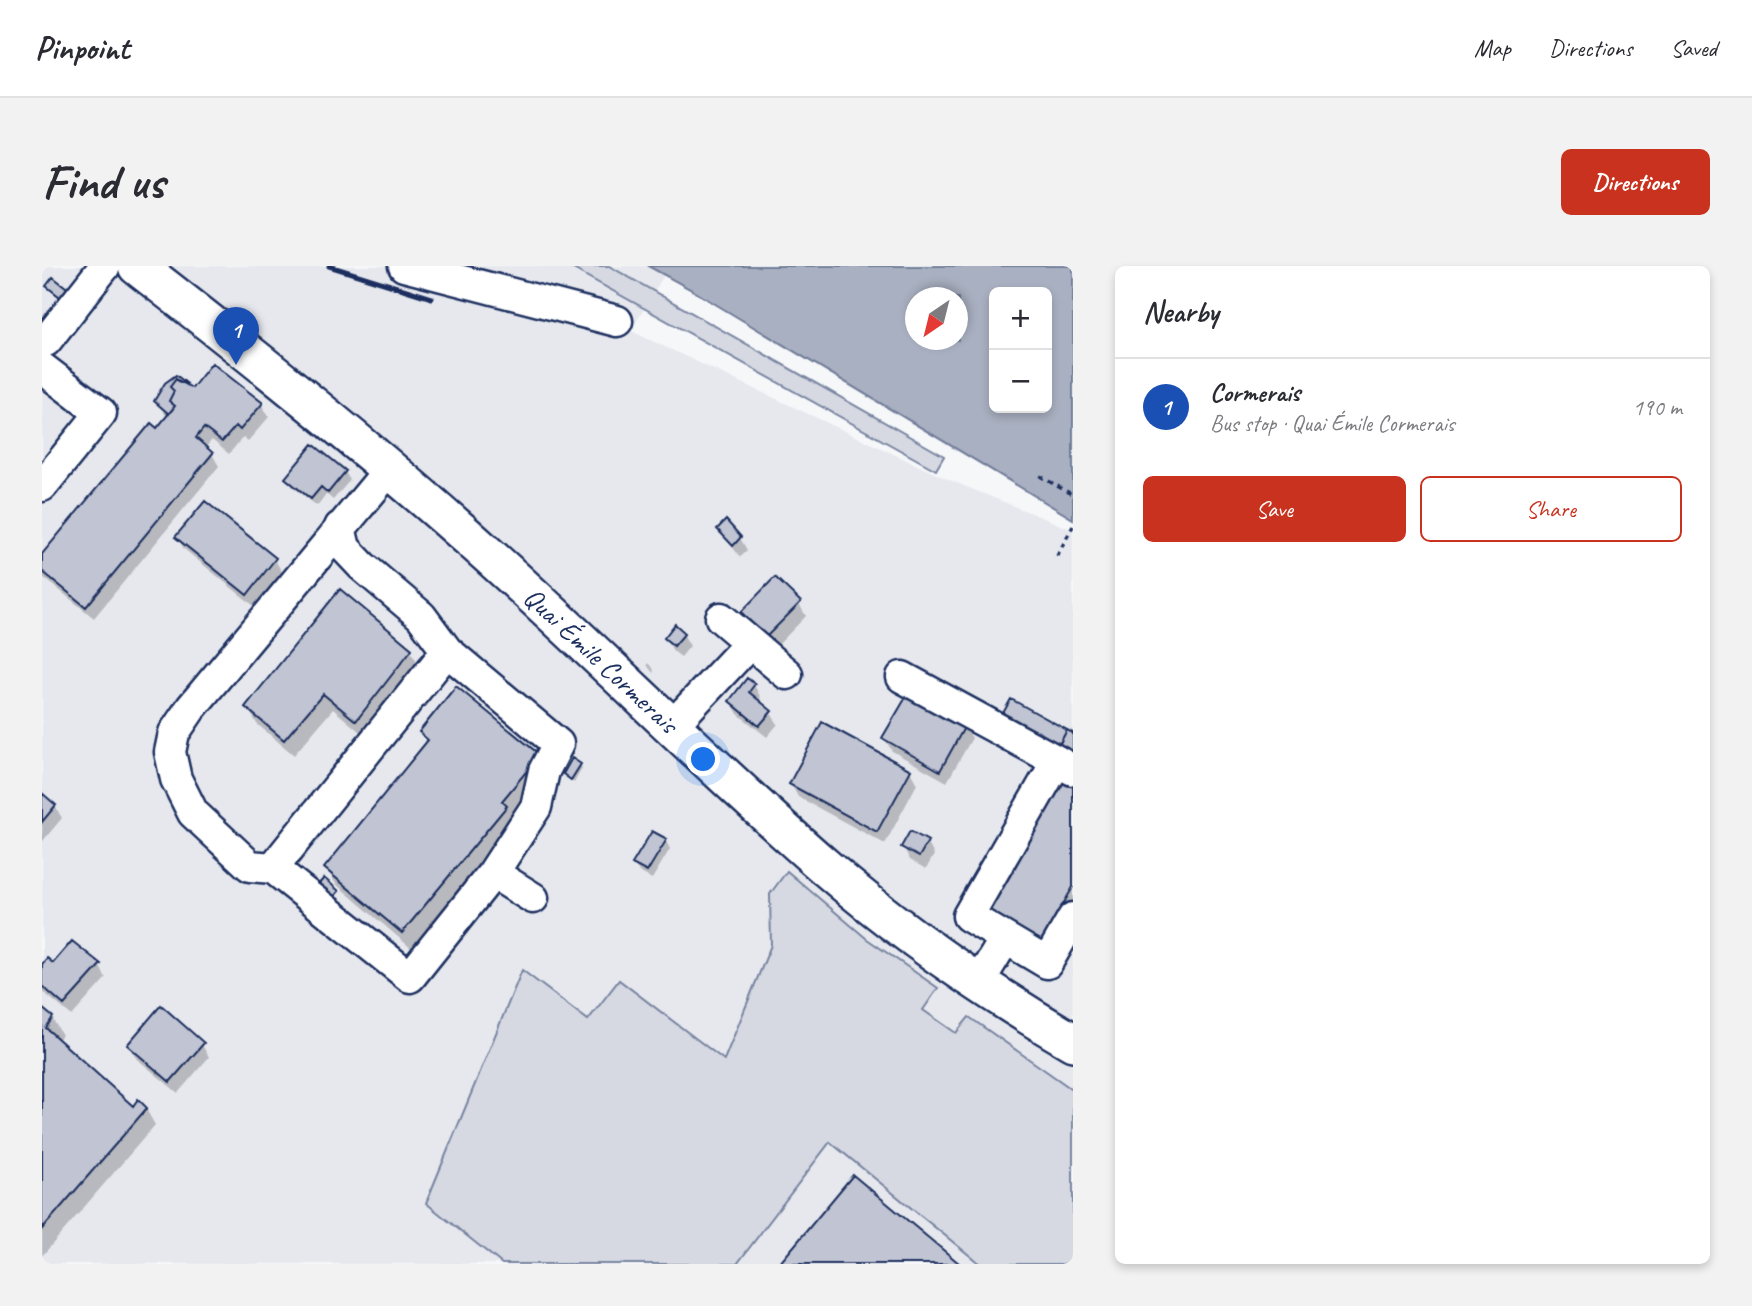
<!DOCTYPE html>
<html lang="en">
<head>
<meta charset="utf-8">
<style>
	:root { --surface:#fff; --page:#f2f2f3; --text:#2b2b33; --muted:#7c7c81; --line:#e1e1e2; --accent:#c8321e }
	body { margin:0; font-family:Caveat,sans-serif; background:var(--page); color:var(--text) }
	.controls { position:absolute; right:21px; top:21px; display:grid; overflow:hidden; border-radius:10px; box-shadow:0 4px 10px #0003 }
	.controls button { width:63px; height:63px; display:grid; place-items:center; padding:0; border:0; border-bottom:2px solid var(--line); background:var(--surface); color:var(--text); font:35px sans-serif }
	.compass { position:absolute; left:863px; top:21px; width:63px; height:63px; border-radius:50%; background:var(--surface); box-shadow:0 4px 10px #0003; rotate:215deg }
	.you { position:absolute; left:662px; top:494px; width:24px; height:24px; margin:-18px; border:5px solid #fff; border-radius:50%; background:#1a73e8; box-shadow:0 0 0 10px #1a73e833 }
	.badge { display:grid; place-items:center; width:46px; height:46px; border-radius:50%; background:var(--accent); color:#fff; font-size:23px; font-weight:700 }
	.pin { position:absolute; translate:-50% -58px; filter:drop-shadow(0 2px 4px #0008) }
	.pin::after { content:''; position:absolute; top:37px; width:24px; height:21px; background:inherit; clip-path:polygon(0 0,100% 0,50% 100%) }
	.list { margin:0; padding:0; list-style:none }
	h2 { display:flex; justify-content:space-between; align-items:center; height:91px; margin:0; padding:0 28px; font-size:30px }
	h2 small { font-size:23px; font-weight:400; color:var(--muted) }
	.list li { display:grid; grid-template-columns:46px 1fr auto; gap:21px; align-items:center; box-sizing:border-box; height:98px; padding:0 28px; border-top:2px solid var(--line) }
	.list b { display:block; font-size:26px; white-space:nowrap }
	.list p { margin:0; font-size:23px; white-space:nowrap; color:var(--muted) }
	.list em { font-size:23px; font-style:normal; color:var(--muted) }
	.actions { display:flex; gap:14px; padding:21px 28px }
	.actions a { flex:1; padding:16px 0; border:2px solid var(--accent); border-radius:10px; text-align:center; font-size:24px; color:var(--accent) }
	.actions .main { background:var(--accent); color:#fff }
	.map { position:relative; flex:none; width:1031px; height:998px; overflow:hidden; border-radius:10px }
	header { display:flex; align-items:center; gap:42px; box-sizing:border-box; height:98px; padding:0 35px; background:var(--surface); border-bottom:2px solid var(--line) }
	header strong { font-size:33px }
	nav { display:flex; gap:38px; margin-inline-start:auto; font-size:24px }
	.intro { display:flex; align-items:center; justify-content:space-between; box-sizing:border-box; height:168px; padding:0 42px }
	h1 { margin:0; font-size:49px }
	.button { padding:18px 32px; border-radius:10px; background:var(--accent); color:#fff; font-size:24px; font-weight:700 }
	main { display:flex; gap:42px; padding:0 42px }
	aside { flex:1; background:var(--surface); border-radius:10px; box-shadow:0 4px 10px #0003 }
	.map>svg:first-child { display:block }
</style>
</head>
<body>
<header>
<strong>Pinpoint</strong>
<nav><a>Map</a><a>Directions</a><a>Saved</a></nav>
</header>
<div class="intro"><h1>Find us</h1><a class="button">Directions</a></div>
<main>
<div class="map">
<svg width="1031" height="998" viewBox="0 0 1031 998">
	<rect width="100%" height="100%" fill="#f6f7f9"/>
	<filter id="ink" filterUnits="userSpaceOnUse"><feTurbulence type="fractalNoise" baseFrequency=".0143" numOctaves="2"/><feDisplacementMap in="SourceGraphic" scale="14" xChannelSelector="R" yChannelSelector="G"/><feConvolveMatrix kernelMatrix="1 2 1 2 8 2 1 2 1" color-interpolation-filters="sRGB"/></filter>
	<g filter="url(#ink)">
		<path fill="#e6e8ee" d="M 0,0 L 606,0 L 622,9 L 589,65 L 905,213 L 1031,264 L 1031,998 L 0,998 Z"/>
		<path fill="#d6d9e2" stroke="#7884a0" stroke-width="2" d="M 526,0 L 567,0 L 902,190 L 894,204 Z
			M 745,605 L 825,673 L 896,722 L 881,744 L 914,767 L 927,751 L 1031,824 L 1031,998 L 938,998 L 788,876 L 695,998 L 460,998 L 384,937 L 480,704 L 546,754 L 577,714 L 682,794 L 729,679 L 728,628 Z"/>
		<path fill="#a9b0c1" stroke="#707c99" stroke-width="2" fill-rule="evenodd" d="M 606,0 L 1031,0 L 1031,253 L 650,24 ZM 952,26 L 1005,26 L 1005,142 L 952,142 ZM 874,32 L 916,32 L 916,74 L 874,74 Z"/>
		<path fill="#0003" d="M 134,111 L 150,124 L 220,139 L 227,151 L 206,175 L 201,171 L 187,188 L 170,174 L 163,182 L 170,188 L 177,200 L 52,352 L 1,311 L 0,291 L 126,152 L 114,135 Z
			M 303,206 L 308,214 L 291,234 L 284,228 L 275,240 L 250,220 L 246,212 Z
			M 677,263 L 698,272 L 705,284 L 698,291 Z
			M 135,271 L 233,294 L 240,306 L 212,340 L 142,283 Z
			M 757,338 L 764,350 L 732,383 L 708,359 L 701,346 Z
			M 641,368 L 648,380 L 639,391 L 631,385 L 624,373 Z
			M 368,384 L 378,400 L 324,471 L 291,443 L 252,489 L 215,458 L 205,441 Z
			M 606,397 L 612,404 L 611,407 L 605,399 Z
			M 712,419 L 719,432 L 716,436 L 728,446 L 736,458 L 725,471 L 696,448 L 689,435 Z
			M 922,460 L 930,472 L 905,516 L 850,485 L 842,472 Z
			M 379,466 L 506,506 L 469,551 L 473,557 L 370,683 L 294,618 L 284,602 L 385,478 Z
			M 538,499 L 540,502 L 532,517 L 523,508 Z
			M 868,505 L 875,518 L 843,578 L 756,531 L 749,518 Z
			M 1031,522 L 1031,645 L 1007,687 L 947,645 Z
			M 0,529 L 13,540 L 20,552 L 0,576 Z
			M 624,575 L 628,583 L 610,613 L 597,606 L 592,598 Z
			M 885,576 L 892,589 L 884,603 L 868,594 L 861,581 Z
			M 57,699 L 64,712 L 30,750 L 0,725 L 0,701 Z
			M 0,744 L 10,752 L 20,769 L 15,775 L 91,842 L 104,843 L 113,859 L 0,990 Z
			M 87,779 L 160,779 L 167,791 L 136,827 L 94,792 Z"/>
		<path fill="#c0c4d3" stroke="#1b2f5e" stroke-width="2" d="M 11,11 L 29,25 L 22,34 L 4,20 Z
			M 170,97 L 221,137 L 198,164 L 194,160 L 180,176 L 162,162 L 154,172 L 171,187 L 44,341 L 0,305 L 0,288 L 109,157 L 115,162 L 133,140 L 127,135 L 132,125 L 128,121 L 134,113 L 150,122 Z
			M 134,109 L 144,117 L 139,117 L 134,113 L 128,121 L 132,125 L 127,135 L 133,140 L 127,148 L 112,135 L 123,117 Z
			M 271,178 L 304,205 L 286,227 L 279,221 L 269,233 L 243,212 Z
			M 163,235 L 234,292 L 205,329 L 133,271 Z
			M 684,254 L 699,271 L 691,280 L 675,263 Z
			M 733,311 L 759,336 L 724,371 L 699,346 Z
			M 298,323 L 370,383 L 314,455 L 281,428 L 242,474 L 203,441 Z
			M 633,358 L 643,367 L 632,380 L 622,372 Z
			M 705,412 L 713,418 L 707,426 L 730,445 L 717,460 L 687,435 Z
			M 414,420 L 498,489 L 460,535 L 465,540 L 360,667 L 282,602 L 386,474 L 377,466 Z
			M 867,426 L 924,458 L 898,505 L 840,472 Z
			M 969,433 L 1025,464 L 1014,485 L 957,454 Z
			M 780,456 L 869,504 L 835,566 L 747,518 Z
			M 1025,464 L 1031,467 L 1031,491 L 1015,482 Z
			M 530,492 L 539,498 L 529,514 L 521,508 Z
			M 1020,514 L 1031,520 L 1031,621 L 1000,675 L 980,664 L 976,671 L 945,645 Z
			M 0,527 L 14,539 L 0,556 Z
			M 610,565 L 625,573 L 605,606 L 590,598 Z
			M 868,565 L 886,575 L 877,591 L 859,581 Z
			M 282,612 L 297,625 L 290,633 L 275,620 Z
			M 30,675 L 59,698 L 22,739 L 0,720 L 0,698 L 5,692 L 11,697 Z
			M 119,739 L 162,777 L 128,816 L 85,779 Z
			M 0,742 L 11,751 L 4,762 L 91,840 L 96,833 L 105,842 L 0,963 Z
			M 811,909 L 918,998 L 737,998 Z"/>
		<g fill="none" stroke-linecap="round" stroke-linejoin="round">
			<g stroke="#1b2f5e" stroke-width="35">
				<path id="minor" d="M 362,0 L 575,55
					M 4,75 L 63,0
					M 0,102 L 59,147 L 0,220
					M 298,261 L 303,282 L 320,300 L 379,350 L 405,385 L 516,478 L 502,505 L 494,541 L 451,607
					M 679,352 L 745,408
					M 405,385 L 231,602 L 368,711 L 451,607 L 491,632
					M 860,411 L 1015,495
					M 630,460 L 708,377
					M 1031,504 L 1015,495 L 926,650 L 1005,697 L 1031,652
					M 231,602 L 208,600 L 151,547 L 134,513 L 128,486 L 132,467 L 149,442 L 347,204
					M 937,716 L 963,673"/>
			</g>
			<g stroke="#1b2f5e" stroke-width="42">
				<path id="major" d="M 95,0 C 214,92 333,187 445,288 C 559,390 666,499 782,600 C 858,666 944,725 1031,776"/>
			</g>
			<path stroke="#1b2f5e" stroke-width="3.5" stroke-dasharray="5 5" stroke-linecap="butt" d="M 998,210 L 1031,229
				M 1015,290 L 1031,260"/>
			<use href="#minor" stroke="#fff" stroke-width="30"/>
			<use href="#major" stroke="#fff" stroke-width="37"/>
			<path stroke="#1b2f5e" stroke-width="5" d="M 287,0 L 390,32"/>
		</g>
	</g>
	<g text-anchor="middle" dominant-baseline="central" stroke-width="5" stroke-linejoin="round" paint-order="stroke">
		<g font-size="28" fill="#1b2f5e" stroke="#fff">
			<text transform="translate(559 394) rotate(43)">Quai Émile Cormerais</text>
		</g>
	</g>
</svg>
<div class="controls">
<button>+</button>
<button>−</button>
</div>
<svg class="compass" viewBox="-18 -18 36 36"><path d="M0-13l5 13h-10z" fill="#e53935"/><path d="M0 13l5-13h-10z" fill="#7c7c81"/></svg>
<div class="you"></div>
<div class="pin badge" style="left:194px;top:99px;background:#1a4fb4">1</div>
</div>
<aside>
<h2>Nearby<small></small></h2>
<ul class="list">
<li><span class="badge" style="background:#1a4fb4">1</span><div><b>Cormerais</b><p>Bus stop · Quai Émile Cormerais</p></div><em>190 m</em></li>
</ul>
<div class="actions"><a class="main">Save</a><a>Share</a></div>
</aside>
</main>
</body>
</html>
